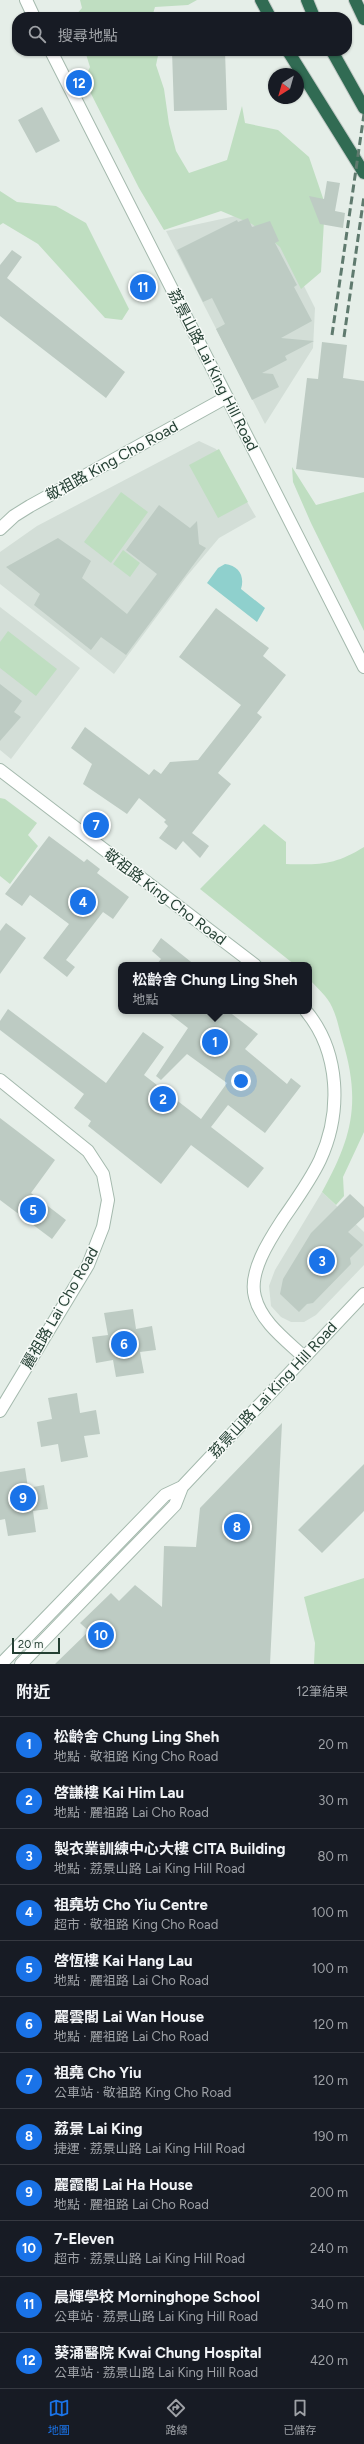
<!DOCTYPE html>
<html lang="zh-TW">
<head>
<meta charset="utf-8">
<style>
	:root { --surface:#171b24; --page:#242831; --text:#f1f3f6; --muted:#9ea1a6; --line:#363941; --accent:#1a73e8 }
	body { margin:0; font-family:Figtree,"Noto Sans TC",sans-serif; background:var(--page); color:var(--text) }
	.compass { position:absolute; left:268px; top:68px; width:36px; height:36px; border-radius:50%; background:var(--surface); box-shadow:0 1px 3px #0004; rotate:217deg }
	.scale { position:absolute; left:12px; bottom:10px; width:48px; box-sizing:border-box; padding-left:4px; border:2px solid #243f33; border-top:0; font-size:11px; line-height:14px; white-space:nowrap; color:#243f33; -webkit-text-stroke:3px #f6faf7; paint-order:stroke }
	.you { position:absolute; left:241px; top:1081px; width:14px; height:14px; margin:-10px; border:3px solid #fff; border-radius:50%; background:#1a73e8; box-shadow:0 0 0 6px #1a73e833 }
	.badge { display:grid; place-items:center; width:26px; height:26px; border-radius:50%; background:var(--accent); color:#fff; font-size:13px; font-weight:700 }
	.pin { position:absolute; translate:-50% -50%; border:2px solid #fff; box-shadow:0 1px 4px #0006 }
	.popup { position:absolute; left:118px; top:962px; width:194px; height:52px; box-sizing:border-box; display:grid; place-content:center; border-radius:8px; background:var(--surface); filter:drop-shadow(0 1px 3px #0005); font-size:13px; white-space:nowrap; color:var(--muted) }
	.popup b { font-size:15px; color:var(--text) }
	.popup::after { content:''; position:absolute; left:50%; top:100%; margin-left:-8px; border:8px solid transparent; border-top-color:var(--surface) }
	.list { margin:0; padding:0; list-style:none }
	h2 { display:flex; justify-content:space-between; align-items:center; height:52px; margin:0; padding:0 16px; font-size:17px }
	h2 small { font-size:13px; font-weight:400; color:var(--muted) }
	.list li { display:grid; grid-template-columns:26px 1fr auto; gap:12px; align-items:center; box-sizing:border-box; height:56px; padding:0 16px; border-top:1px solid var(--line) }
	.list b { display:block; font-size:15px; white-space:nowrap }
	.list p { margin:0; font-size:13px; white-space:nowrap; color:var(--muted) }
	.list em { font-size:13px; font-style:normal; color:var(--muted) }
	.icon { flex:none; width:22px; height:22px; fill:none; stroke:currentColor; stroke-width:2; stroke-linecap:round; stroke-linejoin:round }
	.map { position:relative; flex:none; width:364px; height:1664px; overflow:hidden }
	.search { position:absolute; background:var(--surface); box-shadow:0 1px 3px #0004; left:12px; right:12px; top:12px; height:44px; display:flex; align-items:center; gap:10px; box-sizing:border-box; padding:0 14px; border-radius:16px; color:var(--muted); font-size:15px }
	.sheet { height:724px; background:var(--surface) }
	nav { display:flex; justify-content:space-around; align-items:center; box-sizing:border-box; height:56px; border-top:1px solid var(--line); background:var(--surface); font-size:11px; color:var(--muted) }
	nav a { display:grid; justify-items:center; gap:2px }
	nav .on { color:var(--accent) }
	.map>svg:first-child { display:block }
</style>
</head>
<body>
<div class="map">
<svg width="364" height="1664" viewBox="0 0 364 1664">
	<rect width="100%" height="100%" fill="#e5eee8"/>
	<path fill="#d3ded7" d="M 254,212 L 270,218 L 315,308 L 313,348 L 265,424 L 166,231 Z
		M 199,441 L 216,449 L 256,517 L 219,538 L 187,576 L 114,674 L 0,584 L 0,552 L 37,526 Z
		M 0,607 L 80,668 L 11,759 L 0,750 Z
		M 322,1192 L 364,1232 L 364,1265 L 316,1315 L 304,1322 L 291,1322 L 281,1317 L 271,1306 L 269,1286 L 275,1270 Z"/>
	<path fill="#bfdec1" d="M 80,0 L 197,0 L 188,5 L 155,7 L 152,17 L 74,17 L 82,8 Z
		M 85,51 L 159,51 L 156,65 L 164,89 L 169,124 L 176,151 L 189,173 L 227,160 L 242,106 L 245,123 L 278,130 L 309,157 L 325,204 L 321,272 L 301,289 L 280,247 L 252,224 L 221,211 L 164,230 L 139,188 L 84,80 L 90,67 Z
		M 0,191 L 17,202 L 56,206 L 86,223 L 129,309 L 122,320 L 105,318 L 38,244 L 3,223 L 0,225 Z
		M 219,449 L 248,502 L 218,518 L 189,465 Z
		M 292,467 L 316,505 L 364,492 L 364,631 L 311,523 L 293,482 Z
		M 121,492 L 148,512 L 111,563 L 84,542 Z
		M 123,550 L 140,563 L 130,577 L 113,564 Z
		M 8,631 L 57,669 L 36,696 L 0,668 L 0,642 Z
		M 0,798 L 5,799 L 37,823 L 28,835 L 38,846 L 10,884 L 0,876 Z
		M 264,824 L 286,842 L 286,864 C 320,865 335,865 364,847 L 364,1132 L 343,1177 L 344,1196 L 336,1205 L 322,1192 C 353,1136 361,1101 342,1039 C 339,1029 337,1017 332,1007 C 328,997 316,987 309,979 L 309,965 L 295,965 L 200,889 Z
		M 364,1578 L 364,1664 L 314,1664 L 315,1643 L 304,1597 Z"/>
	<path fill="#8fd0cd" d="M 225,564 C 239,566 245,576 241,589 L 265,608 L 257,622 L 207,583 L 218,568 Z"/>
	<path fill="#bdcbc3" d="M 172,51 L 225,51 L 227,110 L 174,111 Z
		M 42,107 L 60,141 L 36,153 L 18,120 Z
		M 327,181 L 340,183 L 335,211 L 345,213 L 343,228 L 320,224 L 309,196 L 324,199 Z
		M 248,218 L 252,227 L 270,221 L 279,241 L 275,243 L 297,285 L 294,287 L 312,321 L 281,338 L 314,341 L 285,356 L 287,360 L 262,373 L 273,374 L 279,387 L 252,400 L 216,329 L 225,324 L 212,298 L 203,302 L 177,250 L 237,220 L 238,222 Z
		M 12,250 L 22,257 L 7,278 L 125,372 L 106,398 L 0,316 L 0,265 Z
		M 322,342 L 347,345 L 343,378 L 364,381 L 364,478 L 296,469 L 307,378 L 318,379 Z
		M 159,505 L 190,528 L 197,521 L 199,544 L 206,548 L 126,655 L 101,637 L 91,650 L 34,605 L 40,594 L 6,567 L 58,538 L 91,561 L 82,578 L 127,614 L 157,574 L 126,550 Z
		M 216,608 L 269,648 L 263,656 L 286,675 L 257,713 L 262,717 L 218,773 L 231,784 L 192,833 L 209,846 L 200,858 L 183,841 L 176,850 L 159,838 L 168,826 L 164,822 L 166,820 L 139,798 L 127,814 L 83,784 L 92,764 L 71,748 L 85,727 L 149,775 L 154,769 L 161,774 L 170,762 L 198,760 L 241,705 L 179,657 Z
		M 0,684 L 22,701 L 14,712 L 21,717 L 0,741 Z
		M 49,836 L 84,862 L 87,859 L 100,869 L 97,873 L 129,897 L 113,919 L 103,912 L 66,960 L 75,967 L 67,977 L 43,958 L 69,924 L 30,895 L 22,906 L 5,894 Z
		M 6,923 L 26,938 L 0,974 L 0,931 Z
		M 161,938 L 195,965 L 156,965 L 161,959 L 152,951 Z
		M 8,1009 L 106,1083 L 143,1032 L 164,1047 L 144,1075 L 201,1119 L 227,1083 L 187,1054 L 161,1080 L 156,1076 L 188,1028 L 166,1011 L 228,1011 L 258,1034 L 245,1049 L 287,1084 L 291,1078 L 301,1086 L 265,1133 L 228,1105 L 211,1127 L 264,1168 L 248,1188 L 191,1145 L 161,1184 L 88,1126 L 91,1121 L 74,1108 L 84,1094 L 0,1030 L 0,1021 Z
		M 0,1118 L 55,1160 L 31,1193 L 66,1220 L 52,1239 L 0,1200 Z
		M 350,1194 L 364,1207 L 364,1217 L 348,1232 L 363,1245 L 350,1258 L 351,1264 L 313,1303 L 307,1304 L 299,1312 L 280,1294 L 283,1279 L 311,1233 Z
		M 133,1309 L 136,1329 L 152,1326 L 156,1350 L 140,1352 L 144,1373 L 116,1377 L 113,1360 L 96,1363 L 92,1337 L 108,1335 L 104,1313 Z
		M 77,1393 L 80,1413 L 96,1410 L 100,1434 L 84,1436 L 88,1457 L 61,1462 L 58,1444 L 41,1447 L 37,1422 L 52,1419 L 48,1398 Z
		M 282,1423 L 270,1664 L 55,1664 L 89,1631 L 80,1623 L 111,1593 L 119,1601 L 135,1585 L 162,1607 L 164,1546 L 196,1547 L 200,1508 Z
		M 364,1464 L 364,1511 L 322,1553 L 298,1530 Z
		M 25,1468 L 28,1488 L 44,1485 L 48,1509 L 33,1511 L 36,1532 L 8,1536 L 5,1519 L 0,1520 L 0,1472 Z"/>
	<g fill="none" stroke-linecap="round" stroke-linejoin="round">
		<g stroke="#a4b9ad" stroke-width="14">
			<path id="secondary" d="M 26,0 L 34,17
				M 51,51 L 364,667
				M 0,529 L 14,516 L 30,506 L 227,397
				M 0,770 L 255,965
				M 0,1080 L 88,1151 L 103,1174 L 108,1200 L 103,1227 L 88,1265 L 0,1411
				M 304,1357 C 286,1340 261,1322 255,1297 C 248,1272 270,1239 283,1219 C 296,1200 310,1181 320,1160 C 342,1112 340,1052 306,1011
				M 1,1664 L 165,1495 L 182,1487
				M 21,1664 L 175,1505 L 182,1487 L 364,1294"/>
		</g>
		<g stroke="#c2c9c6" stroke-width="14">
			<path id="highway" d="M 261,0 L 270,17
				M 307,0 L 314,17
				M 355,0 L 364,19
				M 288,51 L 364,173
				M 332,51 L 364,108"/>
		</g>
		<use href="#secondary" stroke="#fff" stroke-width="12"/>
		<use href="#highway" stroke="#316b53" stroke-width="12"/>
		<path stroke="#5f7a6e" stroke-width="3" stroke-dasharray="8 4" stroke-linecap="butt" d="M 332,335 L 364,114
			M 344,337 L 364,196"/>
	</g>
	<g text-anchor="middle" dominant-baseline="central" stroke-width="3" stroke-linejoin="round" paint-order="stroke">
		<g font-size="15" fill="#243f33" stroke="#f6faf7">
			<text transform="translate(213 370) rotate(63)">荔景山路 Lai King Hill Road</text>
			<text transform="translate(112 461) rotate(-29)">敬祖路 King Cho Road</text>
			<text transform="translate(165 897) rotate(37)">敬祖路 King Cho Road</text>
			<text transform="translate(60 1308) rotate(-60)">麗祖路 Lai Cho Road</text>
			<text transform="translate(273 1390) rotate(-47)">荔景山路 Lai King Hill Road</text>
		</g>
	</g>
</svg>
<svg class="compass" viewBox="-18 -18 36 36"><path d="M0-13l5 13h-10z" fill="#e53935"/><path d="M0 13l5-13h-10z" fill="#9ea1a6"/></svg>
<div class="scale">20 m</div>
<div class="you"></div>
<div class="pin badge" style="left:215px;top:1042px">1</div>
<div class="popup"><b>松齡舍 Chung Ling Sheh</b>地點</div>
<div class="pin badge" style="left:163px;top:1099px">2</div>
<div class="pin badge" style="left:322px;top:1261px">3</div>
<div class="pin badge" style="left:83px;top:902px">4</div>
<div class="pin badge" style="left:33px;top:1210px">5</div>
<div class="pin badge" style="left:124px;top:1344px">6</div>
<div class="pin badge" style="left:96px;top:825px">7</div>
<div class="pin badge" style="left:237px;top:1527px">8</div>
<div class="pin badge" style="left:23px;top:1498px">9</div>
<div class="pin badge" style="left:101px;top:1635px">10</div>
<div class="pin badge" style="left:143px;top:287px">11</div>
<div class="pin badge" style="left:79px;top:83px">12</div>
<div class="search"><svg class="icon" aria-label="search" viewBox="0 0 24 24"><circle cx="10" cy="10" r="6"/><path d="M15 15l6 6"/></svg>搜尋地點</div>
</div>
<section class="sheet">
<h2>附近<small>12筆結果</small></h2>
<ul class="list">
<li><span class="badge">1</span><div><b>松齡舍 Chung Ling Sheh</b><p>地點 · 敬祖路 King Cho Road</p></div><em>20 m</em></li>
<li><span class="badge">2</span><div><b>啓謙樓 Kai Him Lau</b><p>地點 · 麗祖路 Lai Cho Road</p></div><em>30 m</em></li>
<li><span class="badge">3</span><div><b>製衣業訓練中心大樓 CITA Building</b><p>地點 · 荔景山路 Lai King Hill Road</p></div><em>80 m</em></li>
<li><span class="badge">4</span><div><b>祖堯坊 Cho Yiu Centre</b><p>超市 · 敬祖路 King Cho Road</p></div><em>100 m</em></li>
<li><span class="badge">5</span><div><b>啓恆樓 Kai Hang Lau</b><p>地點 · 麗祖路 Lai Cho Road</p></div><em>100 m</em></li>
<li><span class="badge">6</span><div><b>麗雲閣 Lai Wan House</b><p>地點 · 麗祖路 Lai Cho Road</p></div><em>120 m</em></li>
<li><span class="badge">7</span><div><b>祖堯 Cho Yiu</b><p>公車站 · 敬祖路 King Cho Road</p></div><em>120 m</em></li>
<li><span class="badge">8</span><div><b>荔景 Lai King</b><p>捷運 · 荔景山路 Lai King Hill Road</p></div><em>190 m</em></li>
<li><span class="badge">9</span><div><b>麗霞閣 Lai Ha House</b><p>地點 · 麗祖路 Lai Cho Road</p></div><em>200 m</em></li>
<li><span class="badge">10</span><div><b>7-Eleven</b><p>超市 · 荔景山路 Lai King Hill Road</p></div><em>240 m</em></li>
<li><span class="badge">11</span><div><b>晨輝學校 Morninghope School</b><p>公車站 · 荔景山路 Lai King Hill Road</p></div><em>340 m</em></li>
<li><span class="badge">12</span><div><b>葵涌醫院 Kwai Chung Hospital</b><p>公車站 · 荔景山路 Lai King Hill Road</p></div><em>420 m</em></li>
</ul>
</section>
<nav>
<a class="on"><svg class="icon" aria-label="map" viewBox="0 0 24 24"><path d="M3 6l6-2 6 2 6-2v14l-6 2-6-2-6 2zM9 4v14M15 6v14"/></svg>地圖</a>
<a><svg class="icon" aria-label="directions" viewBox="0 0 24 24"><path d="M12 3l9 9-9 9-9-9zM9 14v-3h6M13 9l2 2-2 2"/></svg>路線</a>
<a><svg class="icon" aria-label="saved" viewBox="0 0 24 24"><path d="M7 4h10v16l-5-4-5 4z"/></svg>已儲存</a>
</nav>
</body>
</html>
